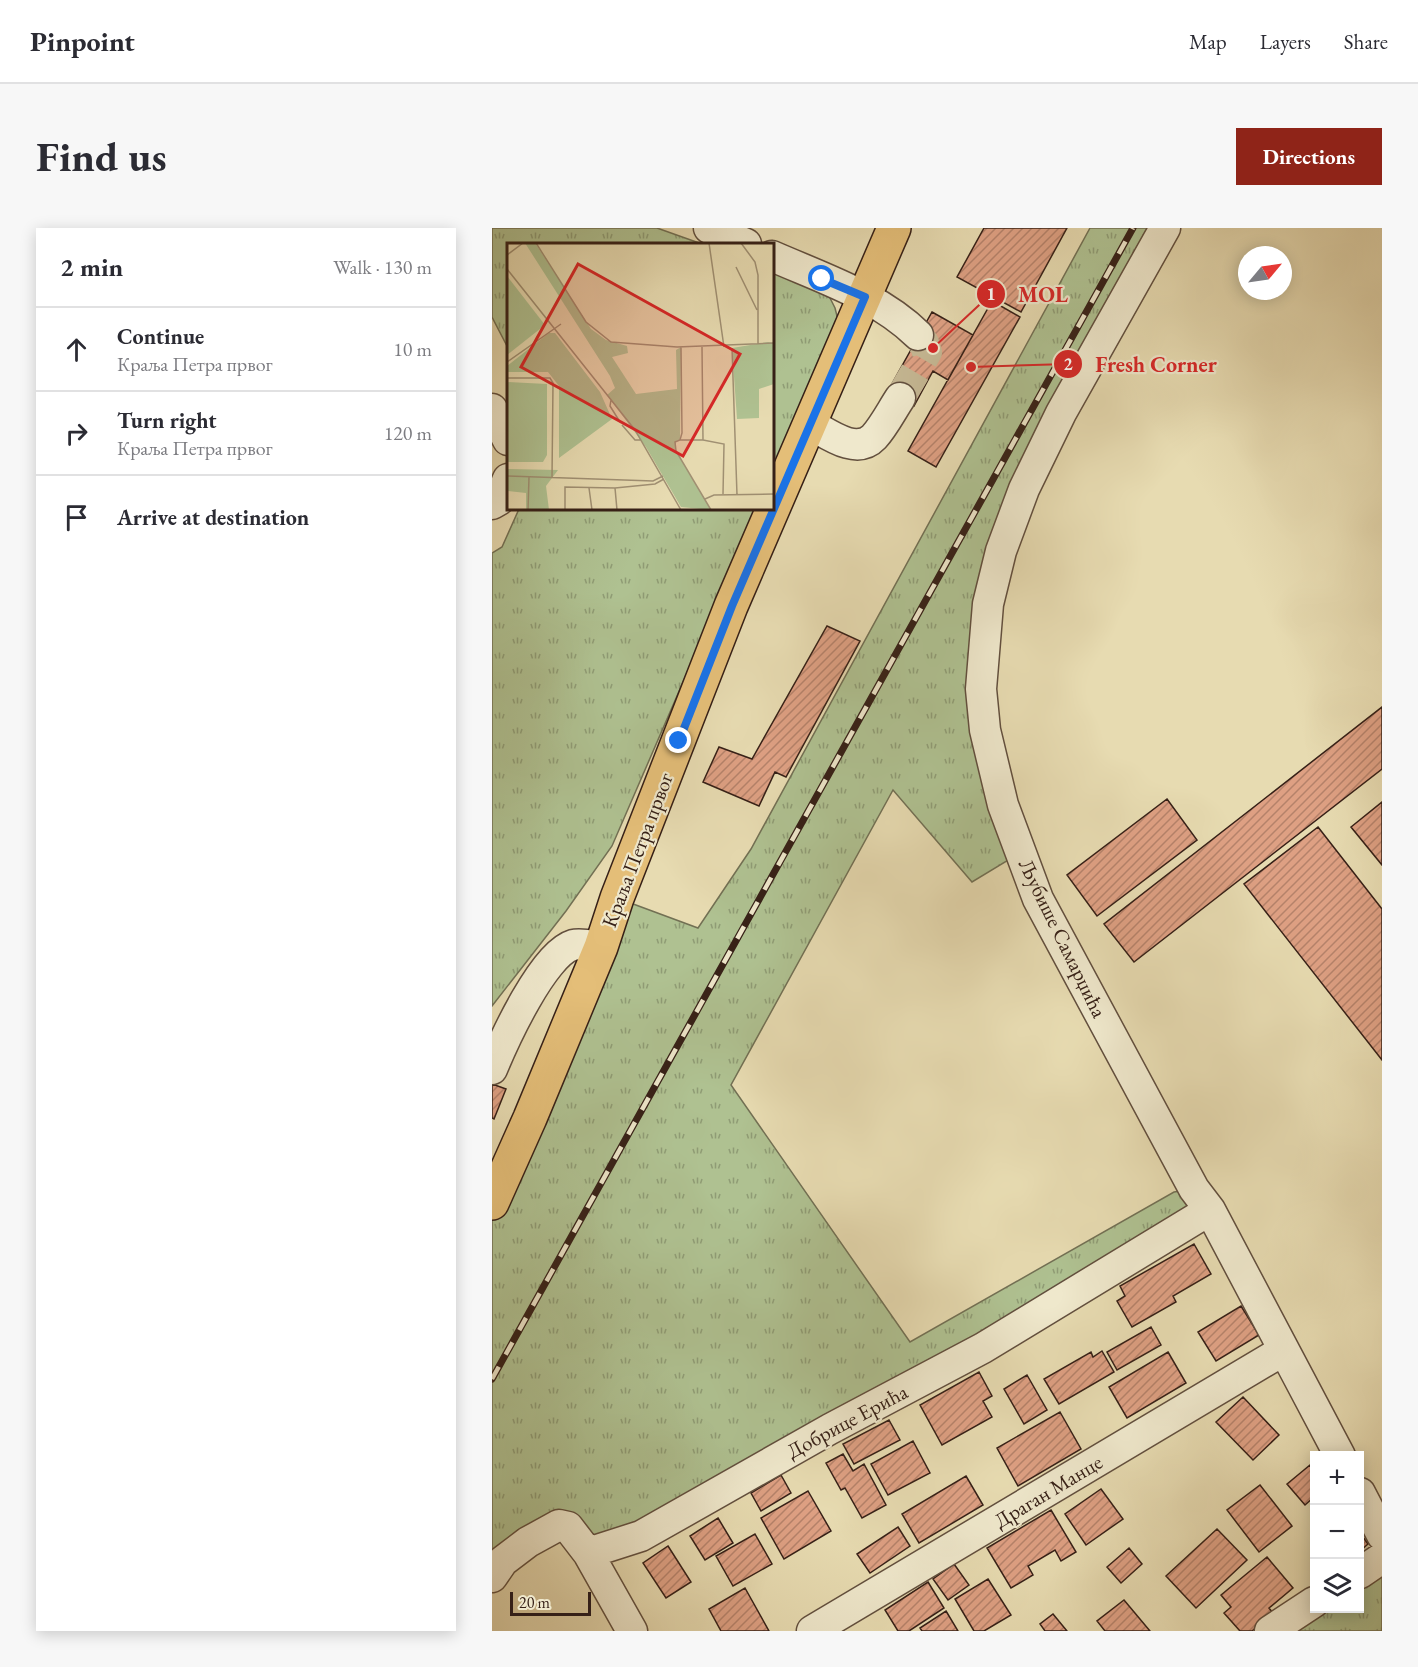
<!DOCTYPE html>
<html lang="en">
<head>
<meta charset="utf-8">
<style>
	:root { --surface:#fff; --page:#f7f7f7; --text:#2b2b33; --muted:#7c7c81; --line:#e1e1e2; --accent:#8f2418 }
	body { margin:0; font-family:"EB Garamond",serif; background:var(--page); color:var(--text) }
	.controls { position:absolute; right:18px; bottom:18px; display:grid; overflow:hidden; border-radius:0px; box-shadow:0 3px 15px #0003 }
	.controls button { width:54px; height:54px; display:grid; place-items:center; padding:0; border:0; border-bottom:2px solid var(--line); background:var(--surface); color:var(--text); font:30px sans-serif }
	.compass { position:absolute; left:746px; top:18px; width:54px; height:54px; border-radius:50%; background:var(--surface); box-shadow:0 3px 15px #0003; rotate:61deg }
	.scale { position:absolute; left:18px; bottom:15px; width:81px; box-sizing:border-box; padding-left:6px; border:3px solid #362017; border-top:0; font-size:16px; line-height:21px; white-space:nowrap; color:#362017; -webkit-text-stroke:4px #efe8cc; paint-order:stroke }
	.stop { position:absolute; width:18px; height:18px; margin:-14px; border:4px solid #1a73e8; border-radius:50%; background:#fff }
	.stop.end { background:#1a73e8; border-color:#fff; box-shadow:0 2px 6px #0008 }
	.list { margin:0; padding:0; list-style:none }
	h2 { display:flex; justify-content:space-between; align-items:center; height:78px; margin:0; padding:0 24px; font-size:26px }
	h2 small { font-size:20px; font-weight:400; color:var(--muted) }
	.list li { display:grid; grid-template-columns:39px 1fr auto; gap:18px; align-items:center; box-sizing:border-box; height:84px; padding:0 24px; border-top:2px solid var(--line) }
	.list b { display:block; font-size:22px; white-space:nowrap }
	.list p { margin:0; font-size:20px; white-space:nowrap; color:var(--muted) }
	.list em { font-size:20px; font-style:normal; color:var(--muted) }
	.icon { flex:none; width:33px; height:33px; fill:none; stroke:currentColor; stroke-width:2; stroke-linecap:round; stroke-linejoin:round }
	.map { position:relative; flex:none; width:890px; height:1403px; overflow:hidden; border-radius:0px }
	header { display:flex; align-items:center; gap:36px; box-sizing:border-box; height:84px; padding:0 30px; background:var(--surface); border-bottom:2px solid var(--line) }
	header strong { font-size:28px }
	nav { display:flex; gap:33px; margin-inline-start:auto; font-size:21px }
	.intro { display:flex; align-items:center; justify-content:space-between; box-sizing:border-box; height:144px; padding:0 36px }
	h1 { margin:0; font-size:42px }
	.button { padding:15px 27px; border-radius:0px; background:var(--accent); color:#fff; font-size:21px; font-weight:700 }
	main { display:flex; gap:36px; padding:0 36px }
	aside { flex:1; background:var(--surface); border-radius:0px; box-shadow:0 3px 15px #0003 }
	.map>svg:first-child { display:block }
</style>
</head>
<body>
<header>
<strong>Pinpoint</strong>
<nav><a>Map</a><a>Layers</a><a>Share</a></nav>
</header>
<div class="intro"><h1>Find us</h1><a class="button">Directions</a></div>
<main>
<aside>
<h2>2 min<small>Walk · 130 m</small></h2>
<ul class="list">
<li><svg class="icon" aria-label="ahead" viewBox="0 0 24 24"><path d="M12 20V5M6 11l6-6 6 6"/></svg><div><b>Continue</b><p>Краља Петра првог</p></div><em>10 m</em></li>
<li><svg class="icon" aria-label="right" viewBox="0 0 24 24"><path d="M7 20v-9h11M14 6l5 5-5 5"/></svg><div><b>Turn right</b><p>Краља Петра првог</p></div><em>120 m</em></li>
<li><svg class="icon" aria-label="arrive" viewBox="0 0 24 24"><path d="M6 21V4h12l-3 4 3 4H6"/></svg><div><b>Arrive at destination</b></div></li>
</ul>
</aside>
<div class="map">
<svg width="890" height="1403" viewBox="0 0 890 1403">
	<defs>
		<pattern id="grass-tufts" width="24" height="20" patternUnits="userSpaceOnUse" patternTransform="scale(1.5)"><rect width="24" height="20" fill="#afc191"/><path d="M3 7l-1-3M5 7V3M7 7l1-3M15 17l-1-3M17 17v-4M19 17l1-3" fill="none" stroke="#8f9c75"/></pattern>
		<pattern id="building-hatch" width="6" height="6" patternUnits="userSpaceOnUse" patternTransform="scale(1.5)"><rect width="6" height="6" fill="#dea083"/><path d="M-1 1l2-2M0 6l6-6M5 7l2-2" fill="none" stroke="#b5826a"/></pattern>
	</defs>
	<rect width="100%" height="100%" fill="#e7dbb1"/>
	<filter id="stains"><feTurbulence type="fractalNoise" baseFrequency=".00333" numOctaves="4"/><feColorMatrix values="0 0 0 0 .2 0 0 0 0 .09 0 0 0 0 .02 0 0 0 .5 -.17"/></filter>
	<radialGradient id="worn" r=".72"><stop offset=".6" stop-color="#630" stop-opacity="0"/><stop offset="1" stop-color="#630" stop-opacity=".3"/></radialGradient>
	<path fill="url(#grass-tufts)" stroke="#727054" stroke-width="1.5" d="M 0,0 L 165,0 L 210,16 L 16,16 L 16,120 L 0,89 Z
		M 598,0 L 669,0 L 569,185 L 492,414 L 528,625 L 480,654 L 401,562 L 239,857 L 418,1114 L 682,964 L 702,961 L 718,982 L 96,1325 L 76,1300 L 0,1349 L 0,975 L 125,670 L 206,700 L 259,621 Z
		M 281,43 L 337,68 L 343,80 L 347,96 L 281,247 Z
		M 27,281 L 266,281 L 120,618 L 74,683 L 0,778 L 0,325 L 10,319 Z
		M 890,1330 L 890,1403 L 778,1403 L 822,1380 L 868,1380 L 868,1345 Z"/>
	<path fill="url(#building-hatch)" stroke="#362017" stroke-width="1.5" d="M 492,0 L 575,0 L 529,84 L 465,49 Z
		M 500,73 L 528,89 L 444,239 L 416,223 Z
		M 440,84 L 481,107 L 456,152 L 441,143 L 422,178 L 396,163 Z
		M 335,398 L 368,413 L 294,549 L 283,544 L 267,578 L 211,554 L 227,519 L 260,531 Z
		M 890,479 L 890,541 L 642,734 L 612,696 Z
		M 675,571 L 705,612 L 605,688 L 575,647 Z
		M 890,574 L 890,637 L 859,599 Z
		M 826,599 L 890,681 L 890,832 L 752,656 Z
		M 0,856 L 14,861 L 2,891 L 0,890 Z
		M 702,1016 L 719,1046 L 681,1068 L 684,1074 L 640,1099 L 625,1073 L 633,1068 L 628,1058 Z
		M 749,1078 L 767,1107 L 724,1133 L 706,1104 Z
		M 659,1099 L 669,1117 L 625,1142 L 615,1124 Z
		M 610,1123 L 622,1144 L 567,1176 L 552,1151 L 599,1124 L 601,1129 Z
		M 676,1124 L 694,1155 L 635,1190 L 617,1159 Z
		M 487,1144 L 500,1168 L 491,1173 L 500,1189 L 450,1217 L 428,1177 Z
		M 535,1147 L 555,1182 L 532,1196 L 512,1161 Z
		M 751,1169 L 787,1207 L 761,1232 L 724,1194 Z
		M 568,1184 L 589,1221 L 526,1258 L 505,1220 Z
		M 397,1192 L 408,1212 L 362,1236 L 351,1216 Z
		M 421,1213 L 438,1245 L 396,1267 L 379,1236 Z
		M 351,1226 L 361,1243 L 372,1236 L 394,1277 L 370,1290 L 353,1260 L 349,1262 L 334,1235 Z
		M 818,1237 L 822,1242 L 822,1269 L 813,1277 L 795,1256 Z
		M 289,1247 L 299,1265 L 269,1283 L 259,1265 Z
		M 474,1248 L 491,1277 L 427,1315 L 410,1286 Z
		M 768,1257 L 800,1298 L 767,1324 L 735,1282 Z
		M 609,1261 L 631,1291 L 594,1317 L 573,1286 Z
		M 316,1263 L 339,1303 L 292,1331 L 269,1290 Z
		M 559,1282 L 584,1324 L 569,1333 L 563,1322 L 536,1338 L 541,1347 L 519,1360 L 495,1320 Z
		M 226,1290 L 241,1315 L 213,1332 L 198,1308 Z
		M 406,1299 L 418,1318 L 378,1345 L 365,1326 Z
		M 725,1301 L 755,1332 L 704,1380 L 674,1348 Z
		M 868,1305 L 876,1316 L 868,1323 Z
		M 263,1306 L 280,1336 L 241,1358 L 224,1328 Z
		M 176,1318 L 199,1354 L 174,1370 L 151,1335 Z
		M 637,1320 L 650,1336 L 629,1355 L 615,1339 Z
		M 775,1329 L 801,1360 L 777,1380 L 781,1385 L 760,1403 L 748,1403 L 732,1385 L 739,1379 L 729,1367 Z
		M 462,1336 L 477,1357 L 456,1372 L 441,1351 Z
		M 496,1351 L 519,1387 L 492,1403 L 482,1403 L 463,1371 Z
		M 436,1354 L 452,1380 L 417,1403 L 406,1403 L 393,1382 Z
		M 253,1360 L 277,1403 L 229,1403 L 217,1381 Z
		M 632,1372 L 658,1403 L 613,1403 L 605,1393 Z
		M 454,1383 L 466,1403 L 430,1403 L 428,1400 Z
		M 561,1386 L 575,1403 L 553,1403 L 548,1396 Z"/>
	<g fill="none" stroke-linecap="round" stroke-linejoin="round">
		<path stroke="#c4b692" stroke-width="30" stroke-dasharray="30 15" stroke-linecap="butt" d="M 408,170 L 435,124 L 432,115 L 426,107"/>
		<g stroke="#624f3e" stroke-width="33">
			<path id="minor" d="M 217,0 L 254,16
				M 673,0 L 569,185 L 532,261 L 509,323 L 496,376 L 489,461 L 493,502 L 511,577 L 546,671 L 702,961 L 718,982 L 848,1228
				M 280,28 C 330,50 388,69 426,107
				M 0,181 L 16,212
				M 318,196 C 335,205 364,228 382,209 C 392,198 400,182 408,170
				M 0,276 L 7,272 L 16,251
				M 0,841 C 12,812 51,726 81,717 C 89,715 101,718 109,719
				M 868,1265 L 890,1307
				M 96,1325 L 140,1403
				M 868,1345 L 890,1330
				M 0,1349 L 11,1333 L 36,1314 L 67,1297 L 76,1299 L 96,1325 L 149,1308 L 338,1201 L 491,1120 L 718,982
				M 320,1403 L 792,1122
				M 778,1403 L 822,1374"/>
		</g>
		<g stroke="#362017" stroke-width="36">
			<path id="major" d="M 0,975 L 38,890 L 109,719 L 125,670 L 239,378 L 402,0"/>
		</g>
		<use href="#minor" stroke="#efe8cc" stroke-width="30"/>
		<use href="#major" stroke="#e4be78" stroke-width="33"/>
		<g stroke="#362017" stroke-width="7">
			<path id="rail" d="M 0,1151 L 641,0"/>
		</g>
		<use href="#rail" stroke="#efe8cc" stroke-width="4.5" stroke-dasharray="14" stroke-linecap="butt"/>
	</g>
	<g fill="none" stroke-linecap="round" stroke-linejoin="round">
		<path stroke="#1a73e8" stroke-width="8" d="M 187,513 L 240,378 L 373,69 L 330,51"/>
	</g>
	<g text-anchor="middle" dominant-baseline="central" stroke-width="4.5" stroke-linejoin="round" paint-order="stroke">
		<g font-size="21" fill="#362017" stroke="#efe8cc">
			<text transform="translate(145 622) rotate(-69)">Краља Петра првог</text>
			<text transform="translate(571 710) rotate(64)">Љубише Самарџића</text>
			<text transform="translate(355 1193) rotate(-28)">Добрице Ерића</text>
			<text transform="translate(556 1263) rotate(-31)">Драган Манце</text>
		</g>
	</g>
	<g transform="translate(15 15)">
		<rect width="267" height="267" fill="#e7dbb1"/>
		<path d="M 18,0 L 28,0 L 84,86 L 99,97 L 120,103 L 121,110 L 105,114 L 129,151 L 170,146 L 169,107 L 174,104 L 173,197 L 169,198 L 169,208 L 204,267 L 174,264 L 139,204 L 100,152 L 108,145 L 103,133 ZM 42,90 L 48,90 L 93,149 L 105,176 L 52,215 L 52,143 L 41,129 L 0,129 L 0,123 ZM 261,99 L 267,100 L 267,141 L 252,146 L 252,175 L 230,176 L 225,105 ZM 0,226 L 51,227 L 39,243 L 42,267 L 19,267 L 19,250 L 0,248 Z" fill="#afc191"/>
		<path d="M 0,33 L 38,82 L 0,112 Z" fill="#afc191"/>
		<path d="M 0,139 L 40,141 L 40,212 L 36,219 L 0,219 Z" fill="#afc191"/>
		<path fill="none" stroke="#a09073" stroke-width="1.5" d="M 29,0 L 79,79 L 104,99 L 170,104 L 267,100M 202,0 L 217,104M 234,0 L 248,19 L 251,32 L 251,101M 0,12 L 16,0M 229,24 L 250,67M 0,26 L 128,187 L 174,267M 174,104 L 175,190 L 173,197 L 168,199 L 169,208 L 204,267M 225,105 L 230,252M 0,119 L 54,81M 0,135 L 43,135 L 46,140 L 45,235M 104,157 L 103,163 L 113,179M 115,182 L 128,197 L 134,197M 173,197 L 196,197 L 195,104M 196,197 L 217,201 L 216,251M 0,233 L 146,238 L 156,233M 82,245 L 85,267M 108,245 L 110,267M 198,256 L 207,252 L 267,251M 21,267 L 22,234M 58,267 L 58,244 L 108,245 L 148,241 L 157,236"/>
		<path fill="#d62828" fill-opacity="0.15" stroke="#d62828" stroke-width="3" d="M 71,21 L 233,111 L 176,213 L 14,124 Z"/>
		<rect width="267" height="267" fill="none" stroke="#362017" stroke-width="3"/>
	</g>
	<path fill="none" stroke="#d62828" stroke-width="2" d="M441 120L499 66M479 139L576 136"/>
	<g fill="#d62828" stroke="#efe8cc" stroke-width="2">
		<circle cx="441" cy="120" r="6"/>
		<circle cx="479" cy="139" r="6"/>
		<circle cx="499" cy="66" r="15"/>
		<circle cx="576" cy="136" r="15"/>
	</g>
	<g font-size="18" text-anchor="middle" font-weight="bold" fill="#fff">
		<text x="499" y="72">1</text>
		<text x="576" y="142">2</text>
	</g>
	<g font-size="22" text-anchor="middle" font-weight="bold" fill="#d62828" stroke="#efe8cc" stroke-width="4.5" stroke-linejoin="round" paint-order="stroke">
		<text x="551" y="74">MOL</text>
		<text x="664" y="144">Fresh Corner</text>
	</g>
	<rect width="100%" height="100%" filter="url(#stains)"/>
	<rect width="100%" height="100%" fill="url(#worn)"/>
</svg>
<div class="controls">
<button>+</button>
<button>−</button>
<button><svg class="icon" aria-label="layers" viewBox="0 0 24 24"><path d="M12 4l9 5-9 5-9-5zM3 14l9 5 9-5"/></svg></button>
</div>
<svg class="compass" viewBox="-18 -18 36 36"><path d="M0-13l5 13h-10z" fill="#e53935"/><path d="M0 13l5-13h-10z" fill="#7c7c81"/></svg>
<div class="scale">20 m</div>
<div class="stop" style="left:330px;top:51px"></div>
<div class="stop end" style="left:187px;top:513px"></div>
</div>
</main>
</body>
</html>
